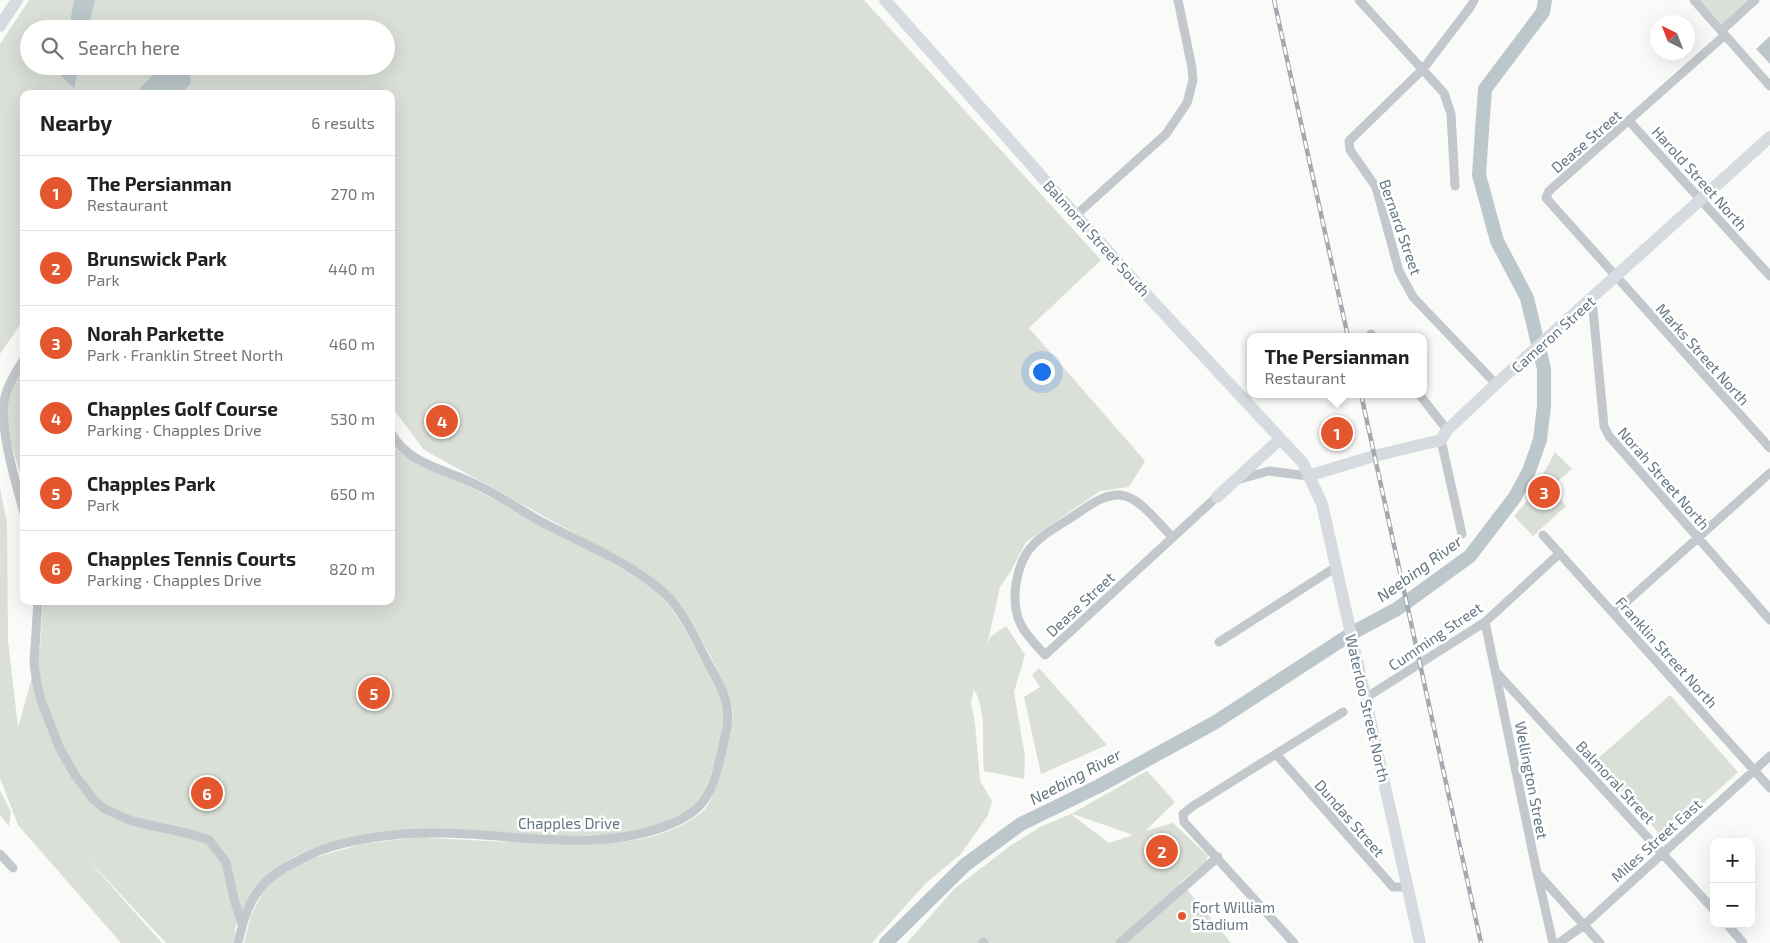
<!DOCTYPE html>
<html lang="en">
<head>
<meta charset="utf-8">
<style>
	:root { --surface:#fff; --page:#f2f2f2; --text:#202124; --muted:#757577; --line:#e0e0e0; --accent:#e4572e }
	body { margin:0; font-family:"Exo 2",sans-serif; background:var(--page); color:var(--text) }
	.controls { position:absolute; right:15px; bottom:15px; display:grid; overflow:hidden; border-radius:10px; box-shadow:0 5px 20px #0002 }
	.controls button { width:45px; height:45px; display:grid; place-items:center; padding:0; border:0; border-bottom:1px solid var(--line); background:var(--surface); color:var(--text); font:25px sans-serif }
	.compass { position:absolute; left:1650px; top:15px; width:45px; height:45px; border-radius:50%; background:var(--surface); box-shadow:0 5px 20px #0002; rotate:318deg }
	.you { position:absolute; left:1041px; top:371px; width:18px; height:18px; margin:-12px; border:4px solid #fff; border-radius:50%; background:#1a73e8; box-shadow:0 0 0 8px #1a73e833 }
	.badge { display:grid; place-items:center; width:32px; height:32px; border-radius:50%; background:var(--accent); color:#fff; font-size:16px; font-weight:700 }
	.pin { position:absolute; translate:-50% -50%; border:2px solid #fff; box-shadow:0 1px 5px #0006 }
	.popup { position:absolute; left:1247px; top:333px; width:180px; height:65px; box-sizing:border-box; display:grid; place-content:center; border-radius:10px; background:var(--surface); filter:drop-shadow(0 1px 4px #0005); font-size:16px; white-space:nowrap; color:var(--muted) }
	.popup b { font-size:19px; color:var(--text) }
	.popup::after { content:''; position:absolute; left:50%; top:100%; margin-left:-10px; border:10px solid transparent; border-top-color:var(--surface) }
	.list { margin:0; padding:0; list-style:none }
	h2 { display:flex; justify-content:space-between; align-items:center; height:65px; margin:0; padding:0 20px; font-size:21px }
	h2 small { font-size:16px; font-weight:400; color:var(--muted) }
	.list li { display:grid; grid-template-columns:32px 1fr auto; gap:15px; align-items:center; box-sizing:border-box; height:75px; padding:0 20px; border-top:1px solid var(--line) }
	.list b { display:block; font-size:19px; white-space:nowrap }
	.list p { margin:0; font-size:16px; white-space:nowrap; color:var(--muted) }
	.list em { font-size:16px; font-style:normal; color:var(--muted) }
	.icon { flex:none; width:28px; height:28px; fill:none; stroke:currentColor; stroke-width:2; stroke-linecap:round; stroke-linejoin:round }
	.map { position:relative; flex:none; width:1770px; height:943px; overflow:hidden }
	.search { position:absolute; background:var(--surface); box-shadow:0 5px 20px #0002; left:20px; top:20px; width:375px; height:55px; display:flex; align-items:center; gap:12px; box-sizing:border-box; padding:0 18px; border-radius:28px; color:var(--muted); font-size:19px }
	.panel { position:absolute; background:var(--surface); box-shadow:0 5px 20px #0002; left:20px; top:90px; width:375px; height:515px; border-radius:10px }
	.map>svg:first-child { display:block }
</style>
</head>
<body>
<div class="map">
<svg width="1770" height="943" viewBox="0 0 1770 943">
	<rect width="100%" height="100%" fill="#fafaf8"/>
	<path fill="#dadfd7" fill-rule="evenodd" d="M 29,0 L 864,0 L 1101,260 L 1029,328 L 1145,461 L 1129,487 L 1100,491 L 1026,542 L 1011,571 L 1000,587 L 986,649 L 990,637 L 1006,626 L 1025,655 L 1014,692 L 1025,756 L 1024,779 L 984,771 C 981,743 988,716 974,689 L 971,702 L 975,723 L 980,781 L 992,801 L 988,815 L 961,854 L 926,883 L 872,943 L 244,943 L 251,915 L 265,889 L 281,873 L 310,859 L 362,844 L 422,837 C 372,839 329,834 285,862 C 277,867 267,874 261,881 C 252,893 241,910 236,925 C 234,931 236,937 233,943 L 166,943 L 82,853 L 162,943 L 121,943 L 18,825 L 0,778 L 0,488 L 7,523 L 8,640 L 18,728 L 40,648 L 43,601 L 391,601 L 391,442 C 407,465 442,472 466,485 C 529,517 593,550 653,588 C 676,609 688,636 703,663 C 710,675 719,687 722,700 C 724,706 724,713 724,719 C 725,733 717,756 712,770 C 706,788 701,804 684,813 C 661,825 636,833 611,835 C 592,836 581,832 564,843 C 609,845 665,843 702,812 C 713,802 716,784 720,770 C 724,755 734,726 733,711 C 731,687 688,613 671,594 L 596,545 L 424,450 L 391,406 L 391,94 L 24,94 L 24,319 L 0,354 L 0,44 ZM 29,29 L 386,29 L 386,66 L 29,66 ZM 506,836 L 507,842 L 429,838 L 429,837 Z
		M 1700,0 L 1749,0 L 1723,25 Z
		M 24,365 L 24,487 C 18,462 2,425 8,400 C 10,388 18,376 24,365 Z
		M 1555,452 L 1572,469 L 1550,488 L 1566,506 L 1533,536 L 1514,516 L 1532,495 Z
		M 1039,668 L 1107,745 L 1041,774 L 1024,697 L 1040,687 L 1032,675 Z
		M 1670,695 L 1738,772 L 1664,839 L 1595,761 Z
		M 1147,771 L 1175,802 L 1145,831 L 1173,823 L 1208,856 L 1206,858 L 1208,860 L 1181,882 L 1231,943 L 907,943 L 954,889 L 1010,846 L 1040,827 L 1071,814 ZM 1072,815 L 1073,814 L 1133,835 L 1109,843 Z
		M 0,790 L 11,812 L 9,826 L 0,815 Z"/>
	<path fill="#bbc7cb" d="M 74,0 L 95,0 L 88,29 L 69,29 Z
		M 1770,36 L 1770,64 L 1756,49 Z
		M 62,66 L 79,66 L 74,88 L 61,76 Z
		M 156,66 L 188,66 L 191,83 L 181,94 L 136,94 C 142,83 154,78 156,66 Z"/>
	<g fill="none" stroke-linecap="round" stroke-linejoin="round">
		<path stroke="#bbc7cb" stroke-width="14" d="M 886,943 L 965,865 L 1021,824 L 1099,786 L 1214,723 L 1354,632 L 1397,609 L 1470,556 L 1515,497 L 1529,471 L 1540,440 L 1544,406 L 1544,369 L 1527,298 L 1497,241 L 1479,175 L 1482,130 L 1485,89 L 1543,12 L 1545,0"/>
		<path stroke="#c3c8cc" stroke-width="9" d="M 1359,0 L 1444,93 L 1451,114 L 1455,186
			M 1474,0 L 1471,6 L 1423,69 L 1349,141 L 1350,150 L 1376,187 L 1399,271 L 1413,297 L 1496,384
			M 1694,0 L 1770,86
			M 1721,31 L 1755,0
			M 1725,35 L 1549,191 L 1546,198 L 1770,448
			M 1629,121 L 1770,276
			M 1076,215 L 1166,134 L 1187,103 L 1193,80 L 1192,68 L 1178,0
			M 1592,299 L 1604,426 L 1609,436 L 1770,620
			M 1371,334 L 1373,337
			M 24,359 C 16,372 6,387 4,402 C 0,431 16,484 24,513
			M 1419,394 L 1447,430
			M 1441,440 L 1462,534
			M 1240,479 L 1269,471 L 1308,476
			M 1543,535 L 1770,788
			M 1172,537 C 1159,524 1139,496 1120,495 C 1102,494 1086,508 1072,517 C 1060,525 1046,532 1035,543 C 1016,561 1009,601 1021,625 C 1027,636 1036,645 1045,655 L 1221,493
			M 38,601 L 34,663 L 37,684 L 41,700 L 60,749 L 75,775 L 94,800 L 105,809 L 132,821 L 190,834 L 209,840 L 226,862 L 234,899 L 242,924
			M 1614,613 L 1770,473
			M 1485,622 L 1537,873 L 1553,943
			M 1219,642 L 1336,567
			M 1497,673 L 1714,910
			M 1367,697 L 1485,622 L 1560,553
			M 1276,754 L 1393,887 L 1408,887
			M 0,854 L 13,868
			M 1539,875 L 1600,943
			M 1727,924 L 1743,943
			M 983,942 L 984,943
			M 238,943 C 242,926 246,908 257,893 C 267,877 283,868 299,860 C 330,843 368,837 403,834 C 490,827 589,858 671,824 C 683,819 694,813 702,803 C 716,786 721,753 726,732 C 733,705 720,684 707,661 C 697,642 688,622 675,605 C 649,570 577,541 538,520 C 518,508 498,495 477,485 C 446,469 409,465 391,433
			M 1120,943 L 1218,857
			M 1294,943 L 1184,822 L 1183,814 L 1193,806 L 1343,712
			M 1559,943 L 1584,925 L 1770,756"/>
		<path stroke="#d6dbdf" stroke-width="12" d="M 885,0 L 1145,293 L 1303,463 L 1322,504 L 1420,943
			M 0,26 L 17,0
			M 1308,476 L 1374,456 L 1441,440 L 1447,430 L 1496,384 L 1770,137
			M 1217,497 L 1280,439"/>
		<g stroke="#a2aab0" stroke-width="4.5">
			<path id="rail" d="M 1274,0 L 1348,337
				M 1361,394 L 1481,943"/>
		</g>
		<use href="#rail" stroke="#fff" stroke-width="2.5" stroke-dasharray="8" stroke-linecap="butt"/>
	</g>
	<circle fill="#e4572e" stroke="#fff" stroke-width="2" cx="1182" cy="916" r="5"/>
	<g text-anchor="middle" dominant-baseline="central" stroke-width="5" stroke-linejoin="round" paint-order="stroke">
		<g font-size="15" fill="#657683" stroke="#fff">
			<text transform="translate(1586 141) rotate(-41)">Dease Street</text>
			<text transform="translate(1700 178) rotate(48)">Harold Street North</text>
			<text transform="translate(1401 227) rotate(71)">Bernard Street</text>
			<text transform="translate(1097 238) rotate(48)">Balmoral Street South</text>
			<text transform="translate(1553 334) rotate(-42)">Cameron Street</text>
			<text transform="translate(1703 354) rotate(48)">Marks Street North</text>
			<text transform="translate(1664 478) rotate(49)">Norah Street North</text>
			<text transform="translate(1080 604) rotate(-43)">Dease Street</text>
			<text transform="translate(1435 636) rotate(-34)">Cumming Street</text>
			<text transform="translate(1667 652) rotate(48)">Franklin Street North</text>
			<text transform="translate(1368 708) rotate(77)">Waterloo Street North</text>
			<text transform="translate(1532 780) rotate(79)">Wellington Street</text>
			<text transform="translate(1616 782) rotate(47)">Balmoral Street</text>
			<text transform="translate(1350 818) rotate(49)">Dundas Street</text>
			<text x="569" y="823">Chapples Drive</text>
			<text transform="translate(1656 840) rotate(-42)">Miles Street East</text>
		</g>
		<g font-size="15" fill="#657683" stroke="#fff" text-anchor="start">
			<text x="1192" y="907">Fort William<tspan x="1192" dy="17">Stadium</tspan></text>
		</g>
		<g font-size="16" font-style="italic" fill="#60757c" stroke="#fff">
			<text transform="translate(1419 568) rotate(-36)">Neebing River</text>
			<text transform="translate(1075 776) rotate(-28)">Neebing River</text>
		</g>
	</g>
</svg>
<div class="controls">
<button>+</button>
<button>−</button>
</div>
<svg class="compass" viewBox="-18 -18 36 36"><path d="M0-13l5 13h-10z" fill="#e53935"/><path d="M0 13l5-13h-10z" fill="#757577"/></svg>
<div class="you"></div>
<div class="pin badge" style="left:1337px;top:433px">1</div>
<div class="popup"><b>The Persianman</b>Restaurant</div>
<div class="pin badge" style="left:1162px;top:851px">2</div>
<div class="pin badge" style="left:1544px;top:492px">3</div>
<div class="pin badge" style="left:442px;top:421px">4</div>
<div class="pin badge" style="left:374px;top:693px">5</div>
<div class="pin badge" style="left:207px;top:793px">6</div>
<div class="search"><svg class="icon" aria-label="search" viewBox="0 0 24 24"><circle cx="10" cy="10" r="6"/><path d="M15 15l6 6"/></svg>Search here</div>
<section class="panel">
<h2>Nearby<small>6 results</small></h2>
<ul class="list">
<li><span class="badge">1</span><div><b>The Persianman</b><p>Restaurant</p></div><em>270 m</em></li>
<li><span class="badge">2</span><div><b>Brunswick Park</b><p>Park</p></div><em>440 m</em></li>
<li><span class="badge">3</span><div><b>Norah Parkette</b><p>Park · Franklin Street North</p></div><em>460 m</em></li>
<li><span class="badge">4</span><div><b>Chapples Golf Course</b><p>Parking · Chapples Drive</p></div><em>530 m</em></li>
<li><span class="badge">5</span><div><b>Chapples Park</b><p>Park</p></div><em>650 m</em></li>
<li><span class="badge">6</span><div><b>Chapples Tennis Courts</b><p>Parking · Chapples Drive</p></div><em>820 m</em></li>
</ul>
</section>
</div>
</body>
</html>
